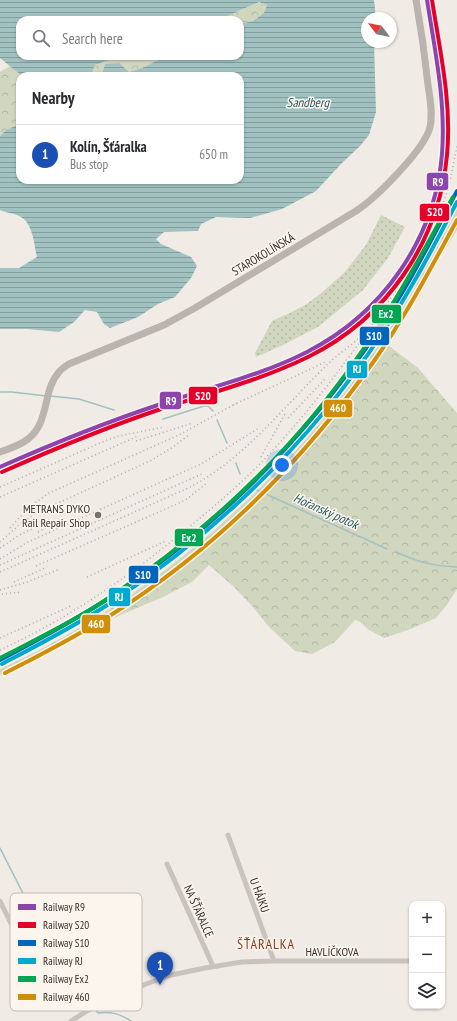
<!DOCTYPE html>
<html lang="en">
<head>
<meta charset="utf-8">
<style>
	:root { --surface:#fff; --page:#f7f7f7; --text:#2b2b33; --muted:#7c7c81; --line:#e1e1e2; --accent:#db2777 }
	body { margin:0; font-family:"PT Sans Narrow",sans-serif; background:var(--page); color:var(--text) }
	.controls { position:absolute; right:12px; bottom:12px; display:grid; overflow:hidden; border-radius:8px; box-shadow:0 1px 3px #0004 }
	.controls button { width:36px; height:36px; display:grid; place-items:center; padding:0; border:0; border-bottom:1px solid var(--line); background:var(--surface); color:var(--text); font:20px sans-serif }
	.compass { position:absolute; left:361px; top:12px; width:36px; height:36px; border-radius:50%; background:var(--surface); box-shadow:0 1px 3px #0004; rotate:302deg }
	.you { position:absolute; left:282px; top:465px; width:14px; height:14px; margin:-10px; border:3px solid #fff; border-radius:50%; background:#1a73e8; box-shadow:0 0 0 6px #1a73e833 }
	.badge { display:grid; place-items:center; width:26px; height:26px; border-radius:50%; background:var(--accent); color:#fff; font-size:13px; font-weight:700 }
	.pin { position:absolute; translate:-50% -33px; filter:drop-shadow(0 1px 2px #0008) }
	.pin::after { content:''; position:absolute; top:21px; width:14px; height:12px; background:inherit; clip-path:polygon(0 0,100% 0,50% 100%) }
	.list { margin:0; padding:0; list-style:none }
	h2 { display:flex; justify-content:space-between; align-items:center; height:52px; margin:0; padding:0 16px; font-size:17px }
	h2 small { font-size:13px; font-weight:400; color:var(--muted) }
	.list li { display:grid; grid-template-columns:26px 1fr auto; gap:12px; align-items:center; box-sizing:border-box; height:60px; padding:0 16px; border-top:1px solid var(--line) }
	.list b { display:block; font-size:15px; white-space:nowrap }
	.list p { margin:0; font-size:13px; white-space:nowrap; color:var(--muted) }
	.list em { font-size:13px; font-style:normal; color:var(--muted) }
	.icon { flex:none; width:22px; height:22px; fill:none; stroke:currentColor; stroke-width:2; stroke-linecap:round; stroke-linejoin:round }
	.map { position:relative; flex:none; width:457px; height:1021px; overflow:hidden }
	.search { position:absolute; background:var(--surface); box-shadow:0 1px 3px #0004; left:16px; top:16px; width:228px; height:44px; display:flex; align-items:center; gap:10px; box-sizing:border-box; padding:0 14px; border-radius:12px; color:var(--muted); font-size:15px }
	.panel { position:absolute; background:var(--surface); box-shadow:0 1px 3px #0004; left:16px; top:72px; width:228px; height:112px; border-radius:12px }
	.map>svg:first-child { display:block }
</style>
</head>
<body>
<div class="map">
<svg width="457" height="1021" viewBox="0 0 457 1021">
	<defs>
		<pattern id="forest-crowns" width="20" height="18" patternUnits="userSpaceOnUse"><rect width="20" height="18" fill="#d1d6bf"/><path d="M2 6a3 3 0 1 1 6 0M12 15a3 3 0 1 1 6 0" fill="none" stroke="#b4b8a4"/></pattern>
		<pattern id="garden-dots" width="8" height="8" patternUnits="userSpaceOnUse"><rect width="8" height="8" fill="#d1d6bf"/><path d="M2 2h.1M6 6h.1" fill="none" stroke="#b4b8a4" stroke-width="1.8" stroke-linecap="round"/></pattern>
		<pattern id="water-rules" width="6" height="5" patternUnits="userSpaceOnUse"><rect width="6" height="5" fill="#a1c2c1"/><path d="M0 2.5h6" fill="none" stroke="#849e9d"/></pattern>
	</defs>
	<rect width="100%" height="100%" fill="#f0ebe5"/>
	<path fill="url(#forest-crowns)" d="M 259,2 L 267,5 L 264,13 L 253,21 L 240,24 L 240,20 L 218,20 Z
		M 120,56 L 166,56 L 142,68 L 129,72 L 105,64 L 102,76 L 91,76 L 95,65 Z
		M 10,66 L 22,76 L 20,76 L 20,124 L 6,130 L 0,136 L 0,72 Z
		M 457,208 L 457,230 L 414,300 L 389,346 L 418,368 L 457,413 L 457,589 L 446,606 L 436,618 L 408,630 L 384,638 L 369,630 L 360,622 L 355,620 L 335,642 L 312,654 L 295,651 L 269,627 L 253,607 L 234,587 L 209,565 L 192,582 L 163,597 L 109,620 L 43,656 L 0,675 L 0,669 C 151,601 290,479 381,341 C 409,299 432,253 457,208 Z"/>
	<path fill="url(#garden-dots)" d="M 381,215 L 405,227 L 388,258 L 363,290 L 318,327 L 283,345 L 256,357 L 255,353 L 272,321 L 290,313 L 305,305 L 319,295 L 344,273 L 366,245 Z"/>
	<path fill="url(#water-rules)" d="M 0,0 L 374,0 L 376,18 L 367,18 L 367,42 L 374,42 L 376,112 L 369,135 L 360,146 L 341,164 L 316,191 L 282,209 L 250,218 L 216,217 L 201,224 L 198,231 L 164,232 L 156,239 L 161,244 L 191,257 L 197,266 L 191,278 L 175,297 L 158,304 L 138,317 L 110,328 L 104,324 L 97,312 L 85,310 L 74,322 L 59,332 L 27,329 L 0,329 L 0,268 L 19,268 L 37,257 C 34,244 33,224 21,217 C 15,213 6,213 0,210 L 0,136 L 6,130 L 20,124 L 20,180 L 240,180 L 240,76 L 102,76 L 102,74 L 105,64 L 119,63 L 129,72 L 142,68 L 166,56 L 240,56 L 240,24 L 253,21 L 264,13 L 267,5 L 259,2 L 218,20 L 20,20 L 20,56 L 120,56 L 95,65 L 91,76 L 22,76 L 0,58 Z"/>
	<g fill="none" stroke-linecap="round" stroke-linejoin="round">
		<path stroke="#a1c2c1" stroke-width="1.5" d="M 0,392 L 12,392 L 46,396
			M 50,396 L 79,399 L 114,410
			M 163,419 L 204,406 L 208,406 L 213,411
			M 217,420 L 227,443
			M 236,463 L 240,474
			M 257,490 L 387,549
			M 396,552 C 418,562 432,566 457,567
			M 0,848 L 62,970 L 98,1013 C 111,1011 120,1014 131,1021"/>
		<path stroke="#c9c3be" stroke-width="5" d="M 228,835 L 274,961
			M 167,864 L 213,966
			M 0,901 L 50,1002
			M 71,1021 L 87,1011 L 146,984 L 171,975 L 205,968 L 242,962 L 274,961 L 412,961"/>
		<path stroke="#bab3ae" stroke-width="7" d="M 0,452 C 9,449 21,445 28,439 C 50,422 42,391 59,372 C 61,369 66,366 69,364 L 164,325 L 195,308 L 356,211 C 376,198 425,149 430,127 C 433,114 430,98 428,85 C 425,56 421,28 416,0"/>
		<path stroke="#b1aca8" stroke-width="1.5" stroke-dasharray="1 3" stroke-linecap="butt" d="M 416,255 C 425,240 435,225 441,209 C 449,189 453,167 457,146
			M 233,405 L 315,367 L 327,361
			M 288,418 L 325,379
			M 136,441 L 193,423
			M 261,457 L 286,412
			M 0,487 L 107,440 L 119,436 L 164,427
			M 0,497 L 138,436
			M 10,528 L 28,508 L 49,493 L 179,435 L 237,403
			M 38,532 L 61,520
			M 0,542 L 18,526 L 34,514 L 150,461 L 173,447 L 190,434
			M 0,548 L 18,536 L 50,519
			M 0,559 L 28,542 L 201,464 L 259,428
			M 0,565 L 204,473
			M 36,566 L 177,504 L 187,499 L 207,483
			M 0,572 L 186,489 C 242,462 284,406 328,364 C 337,355 349,347 359,338
			M 87,577 L 166,541
			M 14,582 L 47,567
			M 0,590 L 27,582 L 60,569
			M 2,594 L 22,592
			M 0,638 L 73,605
			M 0,650 C 63,621 120,583 173,540 C 209,511 244,482 275,448 C 325,393 368,332 410,270"/>
		<g stroke="#fbf5ee" stroke-width="7">
			<path id="rail-1" d="M 0,467 C 52,444 104,423 158,405 C 207,388 260,376 307,352 C 383,313 435,239 442,154 C 446,102 435,51 427,0"/>
		</g>
		<g stroke="#fbf5ee" stroke-width="7">
			<path id="rail-2" d="M 2,472 C 54,449 107,427 161,409 C 210,393 261,380 308,357 C 387,318 439,242 447,155 C 452,103 440,51 432,0"/>
		</g>
		<g stroke="#fbf5ee" stroke-width="7">
			<path id="rail-3" d="M 0,660 C 38,640 75,620 111,597 C 217,528 307,436 378,331 C 408,287 432,238 457,191"/>
		</g>
		<g stroke="#fbf5ee" stroke-width="7">
			<path id="rail-4" d="M 2,664 C 40,644 79,624 115,600 C 220,529 313,439 383,332 C 411,290 434,246 457,202"/>
		</g>
		<g stroke="#fbf5ee" stroke-width="7">
			<path id="rail-5" d="M 0,658 C 35,640 71,623 104,601 C 205,534 294,451 362,351 C 396,302 425,249 453,197"/>
		</g>
		<g stroke="#fbf5ee" stroke-width="7">
			<path id="rail-6" d="M 5,673 C 41,655 76,636 111,615 C 215,549 303,461 374,361 C 405,317 431,268 457,220"/>
		</g>
		<use href="#rail-1" stroke="#8e44ad" stroke-width="4"/>
		<use href="#rail-2" stroke="#e4002b" stroke-width="4"/>
		<use href="#rail-3" stroke="#0065bd" stroke-width="4"/>
		<use href="#rail-4" stroke="#00a9ce" stroke-width="4"/>
		<use href="#rail-5" stroke="#00a651" stroke-width="4"/>
		<use href="#rail-6" stroke="#d18e09" stroke-width="4"/>
	</g>
	<circle fill="#7a716c" stroke="#fbf5ee" stroke-width="1.5" cx="98" cy="515" r="4"/>
	<g text-anchor="middle" dominant-baseline="central" stroke-width="3" stroke-linejoin="round" paint-order="stroke">
		<g font-size="12" fill="#3b302b" stroke="#fbf5ee">
			<text transform="translate(263 254) rotate(-31)">STAROKOLÍNSKÁ</text>
			<text transform="translate(260 895) rotate(70)">U HÁJKU</text>
			<text transform="translate(199 911) rotate(66)">NA ŠŤÁRALCE</text>
			<text x="332" y="951">HAVLÍČKOVA</text>
		</g>
		<g font-size="12" fill="#3b302b" stroke="#fbf5ee" text-anchor="end">
			<text x="90" y="508">METRANS DYKO<tspan x="90" dy="14">Rail Repair Shop</tspan></text>
		</g>
		<g font-size="13" font-style="italic" fill="#1f5a5e" stroke="#fbf5ee">
			<text x="308" y="102">Sandberg</text>
			<text transform="translate(326 511) rotate(24)">Hořanský potok</text>
		</g>
		<g font-size="14" letter-spacing="1" fill="#8c3b22" stroke="#fbf5ee">
			<text x="266" y="944">ŠŤÁRALKA</text>
		</g>
	</g>
	<rect x="10" y="893" width="132" height="118" rx="6" fill="#fbf5ee" stroke="#c1bab4" stroke-width="1"/>
	<rect x="18" y="904" width="18" height="6" fill="#8e44ad"/>
	<rect x="18" y="922" width="18" height="6" fill="#e4002b"/>
	<rect x="18" y="940" width="18" height="6" fill="#0065bd"/>
	<rect x="18" y="958" width="18" height="6" fill="#00a9ce"/>
	<rect x="18" y="976" width="18" height="6" fill="#00a651"/>
	<rect x="18" y="994" width="18" height="6" fill="#d18e09"/>
	<g font-size="11" fill="#3b302b">
		<text x="43" y="911">Railway R9</text>
		<text x="43" y="929">Railway S20</text>
		<text x="43" y="947">Railway S10</text>
		<text x="43" y="965">Railway RJ</text>
		<text x="43" y="983">Railway Ex2</text>
		<text x="43" y="1001">Railway 460</text>
	</g>
	<g stroke="#fbf5ee" stroke-width="1.5">
		<rect x="426" y="172" width="23" height="19" rx="4" fill="#8e44ad"/>
		<rect x="419" y="203" width="31" height="19" rx="4" fill="#e4002b"/>
		<rect x="371" y="304" width="31" height="20" rx="4" fill="#00a651"/>
		<rect x="359" y="326" width="31" height="20" rx="4" fill="#0065bd"/>
		<rect x="346" y="360" width="22" height="19" rx="4" fill="#00a9ce"/>
		<rect x="188" y="386" width="30" height="19" rx="4" fill="#e4002b"/>
		<rect x="159" y="391" width="23" height="19" rx="4" fill="#8e44ad"/>
		<rect x="323" y="399" width="30" height="19" rx="4" fill="#d18e09"/>
		<rect x="174" y="528" width="30" height="19" rx="4" fill="#00a651"/>
		<rect x="128" y="565" width="31" height="19" rx="4" fill="#0065bd"/>
		<rect x="108" y="587" width="23" height="20" rx="4" fill="#00a9ce"/>
		<rect x="81" y="614" width="30" height="20" rx="4" fill="#d18e09"/>
	</g>
	<g font-size="11" text-anchor="middle" font-weight="bold" fill="#fff">
		<text x="438" y="186">R9</text>
		<text x="435" y="216">S20</text>
		<text x="386" y="318">Ex2</text>
		<text x="374" y="340">S10</text>
		<text x="357" y="373">RJ</text>
		<text x="203" y="400">S20</text>
		<text x="171" y="405">R9</text>
		<text x="338" y="412">460</text>
		<text x="189" y="542">Ex2</text>
		<text x="143" y="579">S10</text>
		<text x="119" y="601">RJ</text>
		<text x="96" y="628">460</text>
	</g>
</svg>
<div class="controls">
<button>+</button>
<button>−</button>
<button><svg class="icon" aria-label="layers" viewBox="0 0 24 24"><path d="M12 4l9 5-9 5-9-5zM3 14l9 5 9-5"/></svg></button>
</div>
<svg class="compass" viewBox="-18 -18 36 36"><path d="M0-13l5 13h-10z" fill="#e53935"/><path d="M0 13l5-13h-10z" fill="#7c7c81"/></svg>
<div class="you"></div>
<div class="pin badge" style="left:160px;top:985px;background:#1a4fb4">1</div>
<div class="search"><svg class="icon" aria-label="search" viewBox="0 0 24 24"><circle cx="10" cy="10" r="6"/><path d="M15 15l6 6"/></svg>Search here</div>
<section class="panel">
<h2>Nearby<small></small></h2>
<ul class="list">
<li><span class="badge" style="background:#1a4fb4">1</span><div><b>Kolín, Šťáralka</b><p>Bus stop</p></div><em>650 m</em></li>
</ul>
</section>
</div>
</body>
</html>
